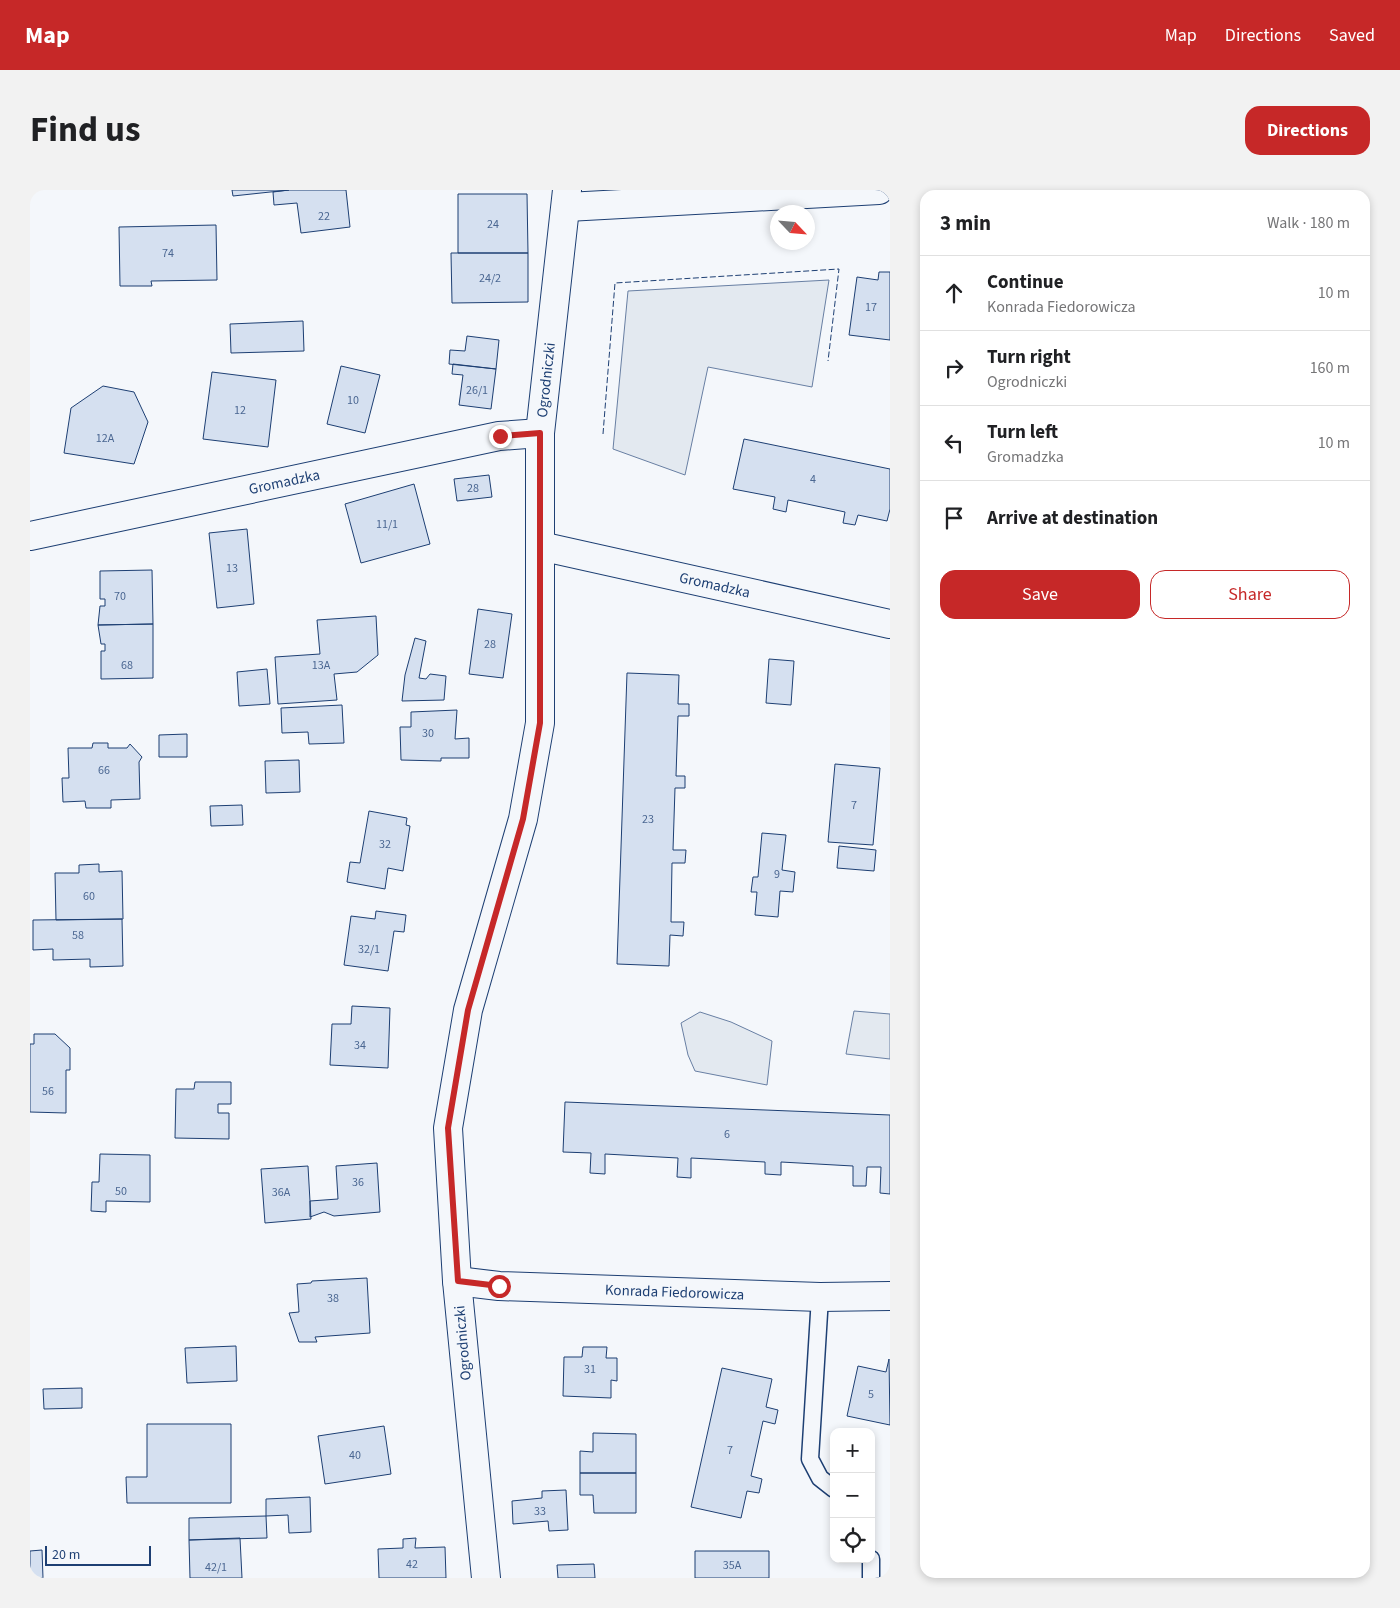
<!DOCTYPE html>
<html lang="en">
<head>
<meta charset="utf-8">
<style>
	:root { --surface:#fff; --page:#f2f2f2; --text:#202124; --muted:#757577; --line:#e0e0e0; --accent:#c62828 }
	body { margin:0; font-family:"Source Sans 3",sans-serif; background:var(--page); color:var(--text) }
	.controls { position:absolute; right:15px; bottom:15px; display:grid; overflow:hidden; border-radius:10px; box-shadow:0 2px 8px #0003 }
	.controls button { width:45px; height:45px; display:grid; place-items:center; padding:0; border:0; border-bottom:1px solid var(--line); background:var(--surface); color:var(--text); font:25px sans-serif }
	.compass { position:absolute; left:740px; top:15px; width:45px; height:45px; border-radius:50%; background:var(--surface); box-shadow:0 2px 8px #0003; rotate:116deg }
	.scale { position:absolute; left:15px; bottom:12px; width:106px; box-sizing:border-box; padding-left:5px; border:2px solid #1d3f73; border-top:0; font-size:14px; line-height:18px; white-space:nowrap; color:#1d3f73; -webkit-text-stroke:4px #f4f7fb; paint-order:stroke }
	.stop { position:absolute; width:15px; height:15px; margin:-11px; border:4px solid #c62828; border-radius:50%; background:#fff }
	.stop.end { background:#c62828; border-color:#fff; box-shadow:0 1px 5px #0008 }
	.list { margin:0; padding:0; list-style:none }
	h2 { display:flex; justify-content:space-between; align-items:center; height:65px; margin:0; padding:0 20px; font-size:21px }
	h2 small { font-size:16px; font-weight:400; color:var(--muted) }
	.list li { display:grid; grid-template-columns:32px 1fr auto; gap:15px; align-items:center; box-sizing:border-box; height:75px; padding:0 20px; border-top:1px solid var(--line) }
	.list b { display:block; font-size:19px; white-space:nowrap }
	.list p { margin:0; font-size:16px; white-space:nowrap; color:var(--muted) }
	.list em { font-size:16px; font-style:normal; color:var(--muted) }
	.actions { display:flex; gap:10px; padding:15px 20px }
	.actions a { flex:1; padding:11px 0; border:1px solid var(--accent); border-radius:15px; text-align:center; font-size:18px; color:var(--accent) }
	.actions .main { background:var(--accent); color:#fff }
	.icon { flex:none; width:28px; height:28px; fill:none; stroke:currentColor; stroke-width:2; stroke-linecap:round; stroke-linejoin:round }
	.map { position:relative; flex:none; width:860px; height:1388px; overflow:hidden; border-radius:15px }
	header { display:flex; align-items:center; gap:30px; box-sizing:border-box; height:70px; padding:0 25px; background:var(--accent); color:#fff }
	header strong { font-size:24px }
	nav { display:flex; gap:28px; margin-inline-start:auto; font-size:18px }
	.intro { display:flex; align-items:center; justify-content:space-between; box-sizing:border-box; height:120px; padding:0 30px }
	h1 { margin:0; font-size:35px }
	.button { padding:12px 22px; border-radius:15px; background:var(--accent); color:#fff; font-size:18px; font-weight:700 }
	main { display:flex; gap:30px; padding:0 30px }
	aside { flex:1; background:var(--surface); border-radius:15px; box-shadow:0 2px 8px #0003 }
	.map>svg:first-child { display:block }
</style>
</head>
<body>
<header>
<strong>Map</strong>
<nav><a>Map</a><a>Directions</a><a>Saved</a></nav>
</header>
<div class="intro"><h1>Find us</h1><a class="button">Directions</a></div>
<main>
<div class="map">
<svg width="860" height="1388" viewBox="0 0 860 1388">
	<rect width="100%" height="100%" fill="#f4f7fb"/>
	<path fill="#e3e9f0" stroke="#687fa3" d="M 799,90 L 782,197 L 678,177 L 655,285 L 583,259 L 598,101 Z
		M 824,821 L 860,824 L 860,869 L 816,864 Z
		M 670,822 L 701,832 L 742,851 L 737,895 L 665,881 L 658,865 L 651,833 Z"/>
	<path fill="#d5e0f0" stroke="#1d3f73" d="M 202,0 L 259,0 L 203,6 Z
		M 259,0 L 316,0 L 320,37 L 271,43 L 267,13 L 244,15 L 243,2 Z
		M 428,4 L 497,4 L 498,63 L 428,63 Z
		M 186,35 L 187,90 L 121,91 L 122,96 L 90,96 L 89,37 Z
		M 421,63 L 498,63 L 498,112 L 422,113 Z
		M 849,82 L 860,82 L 860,150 L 819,145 L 827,87 L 848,90 Z
		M 273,131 L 274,161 L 201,163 L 200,134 Z
		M 437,146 L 469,150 L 466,179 L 419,174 L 420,160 L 435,161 Z
		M 423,174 L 466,179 L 461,219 L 429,215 L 433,185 L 422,184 Z
		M 311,176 L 350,185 L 335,243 L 297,234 Z
		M 182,182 L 246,190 L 238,257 L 173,249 Z
		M 73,196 L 104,202 L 118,232 L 104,274 L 34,263 L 41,218 Z
		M 714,249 L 860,279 L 860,319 L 857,331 L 828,325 L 825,335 L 813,333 L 815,322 L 758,310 L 756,322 L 743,319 L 745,307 L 703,299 Z
		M 459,285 L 462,307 L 427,311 L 424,289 Z
		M 384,294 L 400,354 L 331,373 L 315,314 Z
		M 217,339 L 224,414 L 187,418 L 179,343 Z
		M 122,380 L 123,434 L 68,435 L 70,416 L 75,416 L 75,409 L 70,409 L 70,381 Z
		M 448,419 L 482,424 L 473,488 L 439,484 Z
		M 346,426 L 348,465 L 327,482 L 304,484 L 307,510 L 248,514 L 245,467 L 290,464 L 287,430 Z
		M 123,434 L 123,488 L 71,489 L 71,461 L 75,461 L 75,454 L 71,454 L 68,435 Z
		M 385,448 L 396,451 L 389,488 L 396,489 L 400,484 L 416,486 L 414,510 L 372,511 L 375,485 Z
		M 739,469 L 764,471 L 761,515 L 736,513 Z
		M 237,479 L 240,514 L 209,516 L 207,482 Z
		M 597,483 L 649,485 L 648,514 L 659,514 L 659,526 L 648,526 L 646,586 L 655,586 L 655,598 L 645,598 L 643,660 L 656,660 L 655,673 L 642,673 L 641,732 L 654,732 L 653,746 L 640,745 L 639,776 L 587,774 Z
		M 312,515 L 314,553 L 279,554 L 278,542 L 252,543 L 251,518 Z
		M 427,520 L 425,549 L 439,548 L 439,568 L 411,568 L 411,571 L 371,570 L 370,537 L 381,537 L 381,522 Z
		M 157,544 L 157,567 L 129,567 L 129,545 Z
		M 63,553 L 78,553 L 78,558 L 97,558 L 100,554 L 112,567 L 109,572 L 110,609 L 81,610 L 81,618 L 56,618 L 55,611 L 33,612 L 32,588 L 39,588 L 38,558 L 62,558 Z
		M 269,570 L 270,602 L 236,603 L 235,571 Z
		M 805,574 L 850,578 L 843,655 L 798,652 Z
		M 212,615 L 213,635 L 181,636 L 180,616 Z
		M 339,621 L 377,628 L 376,635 L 380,636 L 373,681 L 358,678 L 355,699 L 317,692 L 320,672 L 330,673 Z
		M 732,643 L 756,645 L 752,680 L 765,682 L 763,702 L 750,701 L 748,727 L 725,725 L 727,702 L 721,702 L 723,687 L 728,687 Z
		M 809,656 L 846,660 L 844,681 L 807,678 Z
		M 69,674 L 69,682 L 92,681 L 93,729 L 26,730 L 25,683 L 49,683 L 49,675 Z
		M 346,721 L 376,725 L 374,742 L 364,741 L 358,781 L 314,775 L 321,726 L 345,729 Z
		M 92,729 L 93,776 L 60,777 L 60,769 L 23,770 L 23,759 L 3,760 L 3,730 Z
		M 322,816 L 360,818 L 358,878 L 300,875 L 302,834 L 321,834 Z
		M 4,844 L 25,844 L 40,858 L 40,880 L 36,880 L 36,923 L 0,922 L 0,854 L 4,854 Z
		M 165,892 L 201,892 L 201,914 L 188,914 L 188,923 L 199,923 L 199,949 L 145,948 L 146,899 L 164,899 Z
		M 535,912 L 860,925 L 860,1004 L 850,1003 L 851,977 L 837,977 L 836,996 L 823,996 L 823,976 L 751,972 L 751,985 L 735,984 L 735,972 L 661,968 L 661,988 L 647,987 L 648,968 L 575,964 L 575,984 L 560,983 L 561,963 L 533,962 Z
		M 70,964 L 120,965 L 120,1012 L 76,1011 L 76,1022 L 61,1021 L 62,992 L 69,992 Z
		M 347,973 L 350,1022 L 304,1026 L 294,1022 L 280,1027 L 280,1011 L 308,1009 L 306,976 Z
		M 278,976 L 281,1029 L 235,1033 L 231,979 Z
		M 337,1088 L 340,1143 L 285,1147 L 287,1152 L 269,1152 L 259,1123 L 269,1122 L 267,1094 L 281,1093 L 282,1091 Z
		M 206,1156 L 207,1191 L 157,1193 L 155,1158 Z
		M 553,1157 L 577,1157 L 576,1168 L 587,1168 L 587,1191 L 581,1190 L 581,1208 L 533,1206 L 534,1167 L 552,1167 Z
		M 859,1169 L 860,1235 L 817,1226 L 828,1176 L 856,1182 Z
		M 692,1178 L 742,1189 L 736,1217 L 748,1220 L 745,1234 L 733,1231 L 721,1286 L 732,1289 L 729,1303 L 717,1301 L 711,1328 L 661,1317 Z
		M 52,1198 L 52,1218 L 14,1219 L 13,1199 Z
		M 117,1234 L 201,1234 L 201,1313 L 97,1313 L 96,1287 L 117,1287 Z
		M 354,1236 L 361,1284 L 295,1294 L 288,1246 Z
		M 563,1243 L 606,1244 L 606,1283 L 550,1283 L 550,1261 L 563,1262 Z
		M 550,1283 L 606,1283 L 606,1323 L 564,1323 L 563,1305 L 550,1305 Z
		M 536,1300 L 538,1340 L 519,1341 L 518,1331 L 483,1334 L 482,1311 L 512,1308 L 512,1301 Z
		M 280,1307 L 281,1342 L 259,1343 L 258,1325 L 236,1326 L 236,1309 Z
		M 236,1326 L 237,1348 L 159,1350 L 159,1328 Z
		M 210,1348 L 212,1388 L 160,1388 L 159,1350 Z
		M 386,1348 L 385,1358 L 415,1357 L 416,1388 L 349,1388 L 348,1359 L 373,1358 L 373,1349 Z
		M 12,1360 L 13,1388 L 0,1388 L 0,1361 Z
		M 665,1361 L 739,1361 L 739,1388 L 665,1388 Z
		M 564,1374 L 565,1388 L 528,1388 L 527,1375 Z"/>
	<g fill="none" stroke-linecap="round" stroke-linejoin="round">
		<g stroke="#1d3f73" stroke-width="19">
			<path id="lane" d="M 790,1107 L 780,1269 L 790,1288 L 804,1299
				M 841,1369 L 841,1388"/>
		</g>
		<g stroke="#1d3f73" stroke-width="30">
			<g id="street">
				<path d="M 537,17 L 849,0"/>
				<path id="s1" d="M 0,346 L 469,246 L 510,243"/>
				<path id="s2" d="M 510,356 L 860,434"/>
				<path id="s3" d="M 427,1091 L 469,1096 L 790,1107 L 860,1106"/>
				<path id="s4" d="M 456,1388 L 427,1091 L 418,938 L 438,820 L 493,629 L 510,533 L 510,243 L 537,0"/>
			</g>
		</g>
		<use href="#lane" stroke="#f4f7fb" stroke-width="16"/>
		<use href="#street" stroke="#f4f7fb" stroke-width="28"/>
		<path stroke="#1d3f73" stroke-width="1" stroke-dasharray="6 2.5" stroke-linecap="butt" d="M 573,244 L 585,93 L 809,79 L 798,171"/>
	</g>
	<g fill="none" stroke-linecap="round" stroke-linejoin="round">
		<path stroke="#c62828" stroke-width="6" d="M 469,1096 L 428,1091 L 418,938 L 438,820 L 493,629 L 510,533 L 510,243 L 470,246"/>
	</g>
	<g text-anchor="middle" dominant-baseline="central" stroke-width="4" stroke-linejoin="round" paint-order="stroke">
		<g font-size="12" fill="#4b6792">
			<text x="294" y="26">22</text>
			<text x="463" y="34">24</text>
			<text x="138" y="63">74</text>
			<text x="460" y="88">24/2</text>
			<text x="841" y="117">17</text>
			<text x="447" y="200">26/1</text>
			<text x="323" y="210">10</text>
			<text x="210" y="220">12</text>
			<text x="75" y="248">12A</text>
			<text x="783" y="289">4</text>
			<text x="443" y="298">28</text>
			<text x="357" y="334">11/1</text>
			<text x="202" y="378">13</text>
			<text x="90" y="406">70</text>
			<text x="460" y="454">28</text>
			<text x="97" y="475">68</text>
			<text x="291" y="475">13A</text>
			<text x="398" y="543">30</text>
			<text x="74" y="580">66</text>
			<text x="824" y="615">7</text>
			<text x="618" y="629">23</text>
			<text x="355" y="654">32</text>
			<text x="747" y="684">9</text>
			<text x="59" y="706">60</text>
			<text x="48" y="745">58</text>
			<text x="339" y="759">32/1</text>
			<text x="330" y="855">34</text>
			<text x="18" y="901">56</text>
			<text x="697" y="944">6</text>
			<text x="328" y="992">36</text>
			<text x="91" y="1001">50</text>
			<text x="251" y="1002">36A</text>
			<text x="303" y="1108">38</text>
			<text x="560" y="1179">31</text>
			<text x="841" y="1204">5</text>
			<text x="700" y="1260">7</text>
			<text x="325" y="1265">40</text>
			<text x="510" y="1321">33</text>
			<text x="382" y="1374">42</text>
			<text x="702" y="1375">35A</text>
			<text x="186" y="1377">42/1</text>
		</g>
		<g font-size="15" fill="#1d3f73" stroke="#f4f7fb">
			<text stroke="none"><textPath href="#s4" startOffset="1211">Ogrodniczki</textPath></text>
			<text stroke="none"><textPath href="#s1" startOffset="260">Gromadzka</textPath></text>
			<text stroke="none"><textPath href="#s2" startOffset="179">Gromadzka</textPath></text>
			<text stroke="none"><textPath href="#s3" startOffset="218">Konrada Fiedorowicza</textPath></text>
			<text transform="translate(433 1153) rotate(-95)">Ogrodniczki</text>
		</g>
	</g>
</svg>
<div class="controls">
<button>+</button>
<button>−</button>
<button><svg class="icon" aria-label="locate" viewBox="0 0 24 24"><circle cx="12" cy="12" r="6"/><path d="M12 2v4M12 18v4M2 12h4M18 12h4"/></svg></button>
</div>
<svg class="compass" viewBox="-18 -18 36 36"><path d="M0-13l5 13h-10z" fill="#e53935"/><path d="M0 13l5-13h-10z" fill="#757577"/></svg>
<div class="scale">20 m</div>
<div class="stop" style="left:469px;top:1096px"></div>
<div class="stop end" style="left:470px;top:246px"></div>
</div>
<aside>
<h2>3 min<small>Walk · 180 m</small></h2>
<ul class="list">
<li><svg class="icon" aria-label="ahead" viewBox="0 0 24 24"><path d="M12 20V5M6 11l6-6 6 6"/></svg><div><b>Continue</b><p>Konrada Fiedorowicza</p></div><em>10 m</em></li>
<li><svg class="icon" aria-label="right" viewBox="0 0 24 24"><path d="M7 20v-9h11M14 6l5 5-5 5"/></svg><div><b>Turn right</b><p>Ogrodniczki</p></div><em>160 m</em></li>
<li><svg class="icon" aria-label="left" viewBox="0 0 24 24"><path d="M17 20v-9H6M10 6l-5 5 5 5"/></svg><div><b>Turn left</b><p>Gromadzka</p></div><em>10 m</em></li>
<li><svg class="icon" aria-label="arrive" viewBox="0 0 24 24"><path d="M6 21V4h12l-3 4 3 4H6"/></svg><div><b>Arrive at destination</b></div></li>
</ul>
<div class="actions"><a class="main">Save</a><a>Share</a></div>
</aside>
</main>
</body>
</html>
